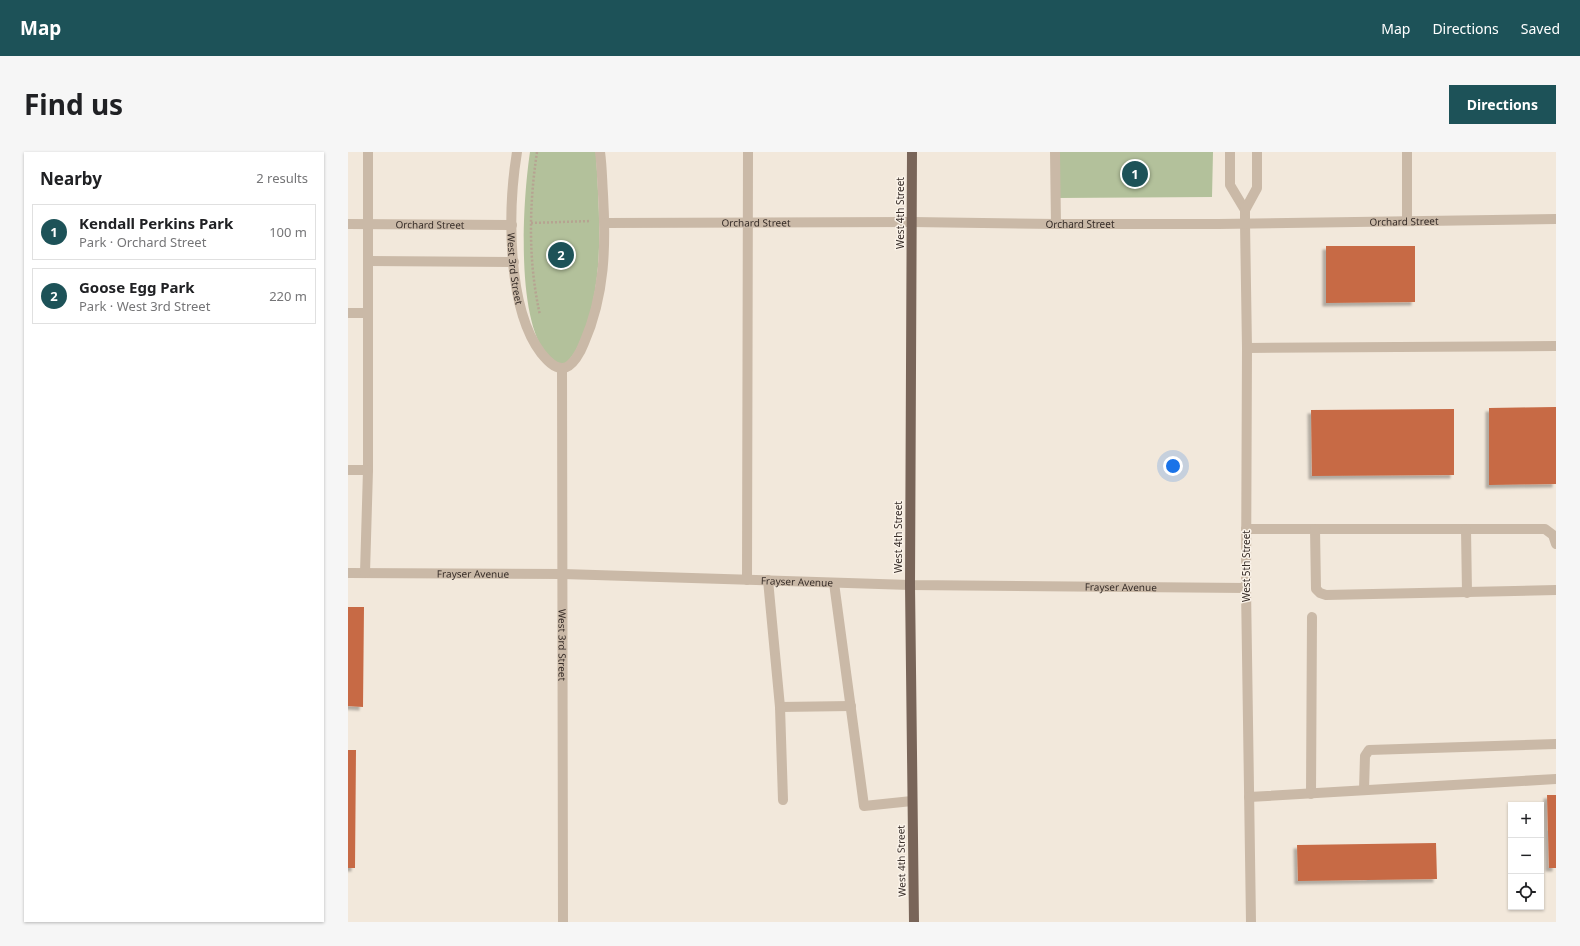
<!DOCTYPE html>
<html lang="en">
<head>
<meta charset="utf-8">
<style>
	:root { --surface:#fff; --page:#f6f6f6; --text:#202124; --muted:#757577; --line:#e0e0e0; --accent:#1d5258 }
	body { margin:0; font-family:"Noto Sans",sans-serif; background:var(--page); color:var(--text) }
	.controls { position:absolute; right:12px; bottom:12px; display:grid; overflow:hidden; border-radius:0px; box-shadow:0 1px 3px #0004 }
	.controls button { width:36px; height:36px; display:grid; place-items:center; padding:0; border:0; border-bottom:1px solid var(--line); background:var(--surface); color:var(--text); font:20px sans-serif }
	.you { position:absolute; left:825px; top:314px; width:14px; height:14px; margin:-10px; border:3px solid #fff; border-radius:50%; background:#1a73e8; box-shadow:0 0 0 6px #1a73e833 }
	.badge { display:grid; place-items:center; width:26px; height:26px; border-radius:50%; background:var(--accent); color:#fff; font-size:13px; font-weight:700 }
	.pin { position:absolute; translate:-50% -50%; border:2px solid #fff; box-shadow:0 1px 4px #0006 }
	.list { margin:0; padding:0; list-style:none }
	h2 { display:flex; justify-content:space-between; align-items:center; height:52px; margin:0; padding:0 16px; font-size:17px }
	h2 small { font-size:13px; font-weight:400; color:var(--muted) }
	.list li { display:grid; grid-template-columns:26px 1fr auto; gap:12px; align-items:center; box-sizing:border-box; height:56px; margin:0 8px 8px; padding:0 8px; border:1px solid var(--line); border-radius:0px }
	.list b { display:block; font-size:15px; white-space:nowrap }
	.list p { margin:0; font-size:13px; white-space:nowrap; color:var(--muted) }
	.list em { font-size:13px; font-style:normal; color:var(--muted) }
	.icon { flex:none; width:22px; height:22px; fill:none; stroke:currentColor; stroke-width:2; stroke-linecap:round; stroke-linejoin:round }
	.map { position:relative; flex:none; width:1208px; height:770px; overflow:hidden; border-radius:0px }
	header { display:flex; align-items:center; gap:24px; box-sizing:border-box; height:56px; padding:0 20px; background:var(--accent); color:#fff }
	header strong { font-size:19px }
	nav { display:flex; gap:22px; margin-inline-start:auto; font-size:14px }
	.intro { display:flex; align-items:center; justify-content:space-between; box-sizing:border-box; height:96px; padding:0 24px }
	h1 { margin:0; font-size:28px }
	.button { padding:10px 18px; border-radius:0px; background:var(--accent); color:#fff; font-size:14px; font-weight:700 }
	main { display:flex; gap:24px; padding:0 24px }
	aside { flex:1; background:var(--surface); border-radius:0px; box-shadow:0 1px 3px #0004 }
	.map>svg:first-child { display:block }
</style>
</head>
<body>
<header>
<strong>Map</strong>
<nav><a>Map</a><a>Directions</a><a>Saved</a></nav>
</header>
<div class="intro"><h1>Find us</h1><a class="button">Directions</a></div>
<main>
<aside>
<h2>Nearby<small>2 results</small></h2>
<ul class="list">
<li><span class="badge">1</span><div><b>Kendall Perkins Park</b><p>Park · Orchard Street</p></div><em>100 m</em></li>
<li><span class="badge">2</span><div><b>Goose Egg Park</b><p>Park · West 3rd Street</p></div><em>220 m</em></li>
</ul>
</aside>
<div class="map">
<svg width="1208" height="770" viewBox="0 0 1208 770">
	<defs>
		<filter id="shadow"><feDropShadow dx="-3.5" dy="3.5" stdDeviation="1" flood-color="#0004"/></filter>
	</defs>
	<rect width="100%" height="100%" fill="#f2e8db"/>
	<path fill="#b3c19b" d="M 182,0 L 248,0 C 251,65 259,136 229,196 C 226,203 219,210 214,216 C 210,212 204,209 200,204 C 167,168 175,47 182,0 Z
		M 709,0 L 865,0 L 864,45 L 709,46 Z"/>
	<path fill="#c76a45" filter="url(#shadow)" d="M 978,94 L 1067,94 L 1067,150 L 978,151 Z
		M 1208,255 L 1208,332 L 1141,333 L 1141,256 Z
		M 1106,257 L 1106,323 L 964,324 L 963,258 Z
		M 0,455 L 16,455 L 15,555 L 0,554 Z
		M 0,598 L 8,598 L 7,716 L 0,716 Z
		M 1199,643 L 1208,643 L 1208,716 L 1201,716 Z
		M 1088,691 L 1089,727 L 950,729 L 949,693 Z"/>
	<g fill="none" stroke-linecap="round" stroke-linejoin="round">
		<path stroke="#b6a391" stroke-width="2.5" stroke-dasharray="2 2" stroke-linecap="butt" d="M 189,0 C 181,53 180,110 192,163
			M 183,71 L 243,69"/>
		<g stroke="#cab9a7" stroke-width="10">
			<path id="s1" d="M 169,0 C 160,55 158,155 193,201 C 198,207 206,217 215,216 C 225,215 233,199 236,191 C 257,143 258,94 255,42 C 254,28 254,14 252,0"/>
			<path d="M 707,0 L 708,72"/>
			<path d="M 882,0 L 882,33 L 897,58 L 897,71 L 899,196 L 898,436 L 903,770"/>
			<path d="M 1059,0 L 1059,69"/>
			<path d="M 897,58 L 909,36 L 909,0"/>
			<path id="s2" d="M 257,71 L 564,70 L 708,72 L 870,72 L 1208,67"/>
			<path id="s3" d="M 0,72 L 164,73"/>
			<path d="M 21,109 L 166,110"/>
			<path d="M 0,161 L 20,161"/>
			<path d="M 899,196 L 1208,194"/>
			<path id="s4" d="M 214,216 L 215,770"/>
			<path d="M 0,318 L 20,318 L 20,0"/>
			<path d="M 898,377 L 1197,377 L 1205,383 L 1208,392"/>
			<path d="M 967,377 L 968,437 L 972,441 L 978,443 L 1208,438"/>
			<path d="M 1118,377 L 1119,441"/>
			<path id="s5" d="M 0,421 L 215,422 L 562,433 L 898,436"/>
			<path d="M 17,421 L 20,318"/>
			<path d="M 399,428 L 400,0"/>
			<path d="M 420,428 L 432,555 L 503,554"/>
			<path d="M 486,431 L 516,654 L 564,649"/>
			<path d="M 432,555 L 435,648"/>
			<path d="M 1016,638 L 1017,604 L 1021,598 L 1208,592"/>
			<path d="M 963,642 L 964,465"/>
			<path d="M 901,645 L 1208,627"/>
		</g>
		<path stroke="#796559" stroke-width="10" d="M 564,0 L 562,433 L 566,770"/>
	</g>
	<g text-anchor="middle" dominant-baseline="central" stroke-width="3" stroke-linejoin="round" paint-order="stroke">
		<g font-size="10" fill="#372d28" stroke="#faf2e8">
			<text transform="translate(552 61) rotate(-90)">West 4th Street</text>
			<text stroke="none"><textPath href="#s2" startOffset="799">Orchard Street</textPath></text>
			<text stroke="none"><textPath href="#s2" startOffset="151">Orchard Street</textPath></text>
			<text stroke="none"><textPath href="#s2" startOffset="475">Orchard Street</textPath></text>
			<text stroke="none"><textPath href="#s3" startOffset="82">Orchard Street</textPath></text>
			<text stroke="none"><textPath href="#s1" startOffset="117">West 3rd Street</textPath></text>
			<text transform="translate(550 385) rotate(-90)">West 4th Street</text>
			<text transform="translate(898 414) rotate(-90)">West 5th Street</text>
			<text stroke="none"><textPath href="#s5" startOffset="125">Frayser Avenue</textPath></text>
			<text stroke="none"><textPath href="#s5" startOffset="449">Frayser Avenue</textPath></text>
			<text stroke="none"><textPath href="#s5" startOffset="773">Frayser Avenue</textPath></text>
			<text stroke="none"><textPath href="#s4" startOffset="277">West 3rd Street</textPath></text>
			<text transform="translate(553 709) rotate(-91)">West 4th Street</text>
		</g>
	</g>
</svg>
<div class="controls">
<button>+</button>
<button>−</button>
<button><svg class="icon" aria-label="locate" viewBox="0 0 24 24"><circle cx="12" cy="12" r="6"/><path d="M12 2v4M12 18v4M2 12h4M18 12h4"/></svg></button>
</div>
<div class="you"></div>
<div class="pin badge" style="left:787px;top:22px">1</div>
<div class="pin badge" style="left:213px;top:103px">2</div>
</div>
</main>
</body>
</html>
